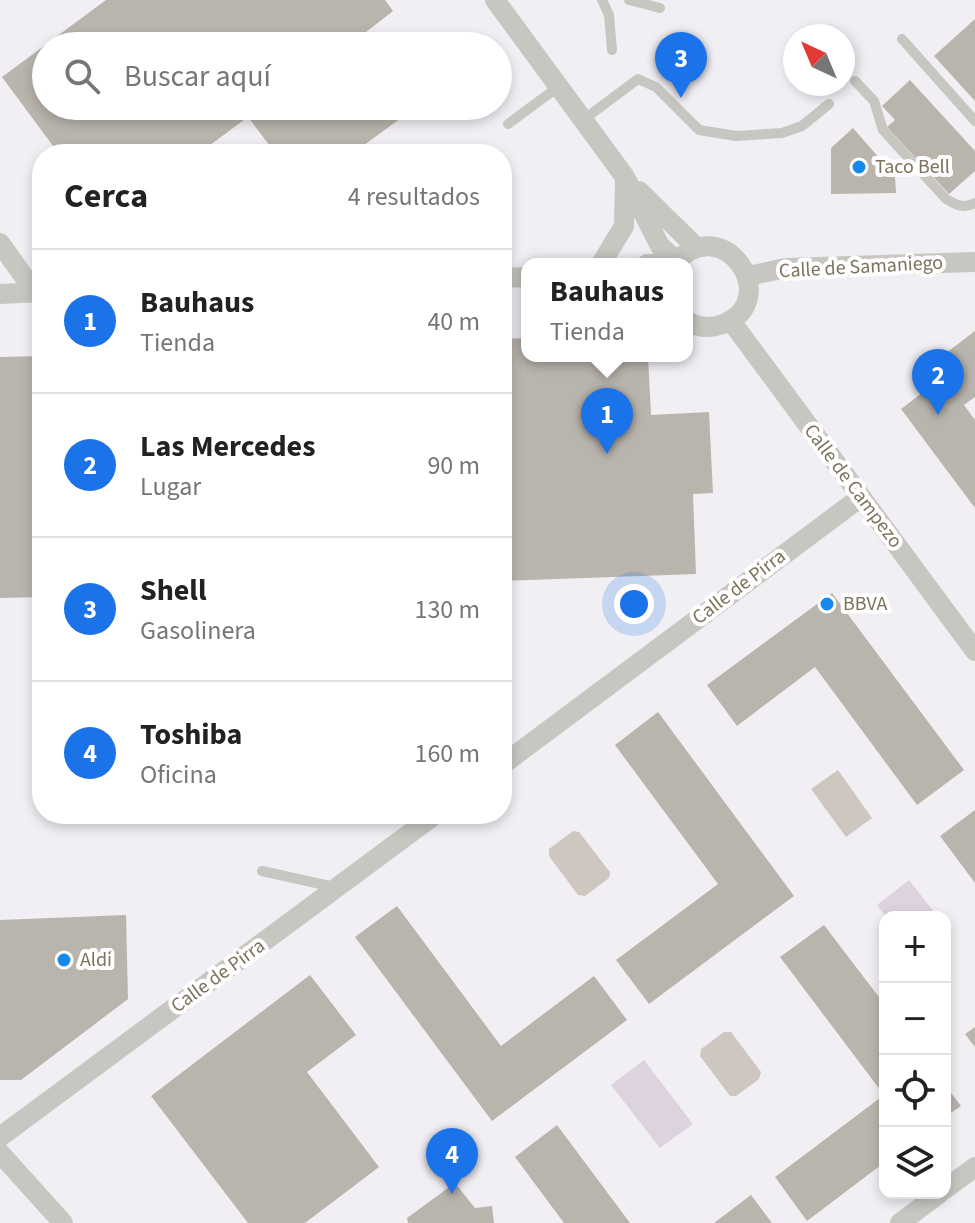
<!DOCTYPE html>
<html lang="es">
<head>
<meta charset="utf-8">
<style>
	:root { --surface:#fff; --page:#f2f2f2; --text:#222; --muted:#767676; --line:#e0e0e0; --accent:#1a73e8 }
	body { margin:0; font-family:"Source Sans 3",sans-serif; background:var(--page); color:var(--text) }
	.controls { position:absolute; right:24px; bottom:24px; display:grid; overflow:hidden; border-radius:16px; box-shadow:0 4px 12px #0003 }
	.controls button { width:72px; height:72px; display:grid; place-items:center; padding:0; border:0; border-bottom:2px solid var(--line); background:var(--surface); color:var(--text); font:40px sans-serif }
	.compass { position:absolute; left:783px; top:24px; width:72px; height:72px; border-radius:50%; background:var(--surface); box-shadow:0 4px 12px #0003; rotate:316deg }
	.you { position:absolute; left:634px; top:604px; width:28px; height:28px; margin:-20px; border:6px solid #fff; border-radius:50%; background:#1a73e8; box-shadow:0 0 0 12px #1a73e833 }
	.badge { display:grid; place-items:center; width:52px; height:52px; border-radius:50%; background:var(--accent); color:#fff; font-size:26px; font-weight:700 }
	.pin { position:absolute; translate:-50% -66px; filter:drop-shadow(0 2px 4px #0008) }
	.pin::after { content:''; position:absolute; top:42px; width:28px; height:24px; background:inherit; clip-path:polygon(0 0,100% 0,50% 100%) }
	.popup { position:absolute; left:521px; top:258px; width:172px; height:104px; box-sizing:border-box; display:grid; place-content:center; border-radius:16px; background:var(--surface); filter:drop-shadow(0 2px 6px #0005); font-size:26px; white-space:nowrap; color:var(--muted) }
	.popup b { font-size:30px; color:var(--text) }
	.popup::after { content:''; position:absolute; left:50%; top:100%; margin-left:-16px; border:16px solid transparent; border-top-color:var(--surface) }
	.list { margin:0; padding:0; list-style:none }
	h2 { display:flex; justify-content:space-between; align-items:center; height:104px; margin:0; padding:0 32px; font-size:34px }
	h2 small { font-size:26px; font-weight:400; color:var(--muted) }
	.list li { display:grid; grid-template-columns:52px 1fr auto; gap:24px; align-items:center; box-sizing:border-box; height:144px; padding:0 32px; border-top:2px solid var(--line) }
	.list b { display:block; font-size:30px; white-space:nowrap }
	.list p { margin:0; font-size:26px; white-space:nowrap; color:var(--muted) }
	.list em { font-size:26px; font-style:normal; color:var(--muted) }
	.icon { flex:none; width:44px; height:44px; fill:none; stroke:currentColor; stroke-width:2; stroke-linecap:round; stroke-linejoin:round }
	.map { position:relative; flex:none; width:975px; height:1223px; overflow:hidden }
	.search { position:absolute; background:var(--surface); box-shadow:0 4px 12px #0003; left:32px; top:32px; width:480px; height:88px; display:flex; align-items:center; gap:20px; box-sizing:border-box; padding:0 28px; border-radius:44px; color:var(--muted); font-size:30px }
	.panel { position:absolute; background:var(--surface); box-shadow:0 4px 12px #0003; left:32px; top:144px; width:480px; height:680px; border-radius:32px }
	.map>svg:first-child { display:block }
</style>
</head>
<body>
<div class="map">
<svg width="975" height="1223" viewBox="0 0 975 1223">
	<rect width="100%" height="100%" fill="#f1eff4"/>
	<path fill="#dcd3de" d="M 909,880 L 938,917 L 886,917 L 877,905 Z
		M 644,1060 L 693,1124 L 660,1148 L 611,1085 Z"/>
	<path fill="#cec7bf" d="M 838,770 L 872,818 L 846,837 L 811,789 Z
		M 573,831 L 579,832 L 610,872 L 609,878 L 585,896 L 578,895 L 549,856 L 549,849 Z
		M 724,1032 L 731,1032 L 761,1072 L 759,1079 L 736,1096 L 730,1096 L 700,1056 L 701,1049 Z"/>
	<path fill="#b9b4ac" d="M 106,0 L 385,0 L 393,11 L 348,46 L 46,46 L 46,106 L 392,106 L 401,118 L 352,154 L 276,154 L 248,117 L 198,154 L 59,154 L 2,77 Z
		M 975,19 L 975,101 L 934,56 Z
		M 910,80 L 975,151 L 975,171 L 949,194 L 887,127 L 895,120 L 882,106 Z
		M 853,128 L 895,176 L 896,193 L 831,194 L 831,148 Z
		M 975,331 L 975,397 L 964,405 L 975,420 L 975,508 L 901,409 L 922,393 L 912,379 Z
		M 527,338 L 527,356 L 648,356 L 651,415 L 709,412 L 713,493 L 693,494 L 696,574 L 502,581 L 502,339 Z
		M 42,356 L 42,597 L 0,598 L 0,357 Z
		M 832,593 L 964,770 L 917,805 L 815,667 L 737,726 L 707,685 Z
		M 658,712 L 794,896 L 649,1004 L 616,960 L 718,884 L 615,745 Z
		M 975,810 L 975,883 L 940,836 Z
		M 397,906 L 501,1046 L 594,976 L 627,1020 L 492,1121 L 355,937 Z
		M 126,915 L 128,999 L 21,1080 L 0,1080 L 0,920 Z
		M 824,925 L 885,1005 L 885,1162 L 807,1221 L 775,1177 L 884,1095 L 780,957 Z
		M 310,975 L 356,1035 L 307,1072 L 379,1167 L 305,1223 L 248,1223 L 151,1096 Z
		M 975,1027 L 975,1047 L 965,1034 Z
		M 945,1085 L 961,1106 L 945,1117 Z
		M 557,1125 L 630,1223 L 564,1223 L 515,1157 Z
		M 455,1183 L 475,1208 L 492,1206 L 494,1223 L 408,1223 L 407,1218 Z
		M 751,1195 L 772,1223 L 714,1223 Z"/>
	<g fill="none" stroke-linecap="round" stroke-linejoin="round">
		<path stroke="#c8c6c1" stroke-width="10" d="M 602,0 L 609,15 L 612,50
			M 629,0 L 660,8
			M 902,39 L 975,121
			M 855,81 L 874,101 L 883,130 L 946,199 C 956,205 964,209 975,203
			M 583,120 L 638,79 L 656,87 L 699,130 L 736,136 L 782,133 L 802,126 L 829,104
			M 508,124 L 558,87
			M 262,871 L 334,887"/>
		<path stroke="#c8c6c1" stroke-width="20" d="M 495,0 L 625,177 L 660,246 L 677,261
			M 639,191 L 697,248
			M 0,243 L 35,292
			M 601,264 L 624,226 L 625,177
			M 647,264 L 675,264
			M 674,264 C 724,208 784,301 723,324 C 710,329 699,328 687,321
			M 748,276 L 786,268 L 975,262
			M 502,278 L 527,277
			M 0,294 L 42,292
			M 731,321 L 975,651
			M 502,765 L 861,497
			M 0,1137 L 436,814
			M 0,1153 L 63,1223
			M 945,1189 L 975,1167
			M 900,1223 L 940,1193"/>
	</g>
	<g fill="#1689ee" stroke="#fff" stroke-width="3">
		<circle cx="859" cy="167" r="8"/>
		<circle cx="827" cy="604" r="8"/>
		<circle cx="64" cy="960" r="8"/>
	</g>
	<g text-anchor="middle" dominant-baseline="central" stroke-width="8" stroke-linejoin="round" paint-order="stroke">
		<g font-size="20" fill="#7d735d" stroke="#fff" text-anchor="start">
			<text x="875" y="167">Taco Bell</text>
			<text x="843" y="604">BBVA</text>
			<text x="80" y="960">Aldi</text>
		</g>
		<g font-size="20" fill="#7d735d" stroke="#fff">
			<text transform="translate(861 267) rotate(-3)">Calle de Samaniego</text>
			<text transform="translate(853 486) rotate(53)">Calle de Campezo</text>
			<text transform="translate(739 587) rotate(-37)">Calle de Pirra</text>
			<text transform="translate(218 976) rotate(-36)">Calle de Pirra</text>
		</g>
	</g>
</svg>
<div class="controls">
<button>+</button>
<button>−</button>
<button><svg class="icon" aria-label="locate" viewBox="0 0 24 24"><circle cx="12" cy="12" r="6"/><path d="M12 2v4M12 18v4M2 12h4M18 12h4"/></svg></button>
<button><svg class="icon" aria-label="layers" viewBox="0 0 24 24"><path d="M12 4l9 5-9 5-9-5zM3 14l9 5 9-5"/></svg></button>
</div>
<svg class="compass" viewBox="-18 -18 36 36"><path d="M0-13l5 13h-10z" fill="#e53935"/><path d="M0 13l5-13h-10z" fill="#767676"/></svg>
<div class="you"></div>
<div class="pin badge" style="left:607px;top:454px">1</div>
<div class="popup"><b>Bauhaus</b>Tienda</div>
<div class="pin badge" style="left:938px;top:415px">2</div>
<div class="pin badge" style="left:681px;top:98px">3</div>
<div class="pin badge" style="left:452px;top:1194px">4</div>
<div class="search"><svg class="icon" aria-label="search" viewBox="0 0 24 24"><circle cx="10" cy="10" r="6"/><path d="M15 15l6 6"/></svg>Buscar aquí</div>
<section class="panel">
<h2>Cerca<small>4 resultados</small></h2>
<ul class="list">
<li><span class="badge">1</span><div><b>Bauhaus</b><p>Tienda</p></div><em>40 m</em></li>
<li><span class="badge">2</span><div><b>Las Mercedes</b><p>Lugar</p></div><em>90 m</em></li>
<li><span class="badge">3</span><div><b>Shell</b><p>Gasolinera</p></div><em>130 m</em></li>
<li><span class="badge">4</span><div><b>Toshiba</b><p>Oficina</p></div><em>160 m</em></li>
</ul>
</section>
</div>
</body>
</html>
